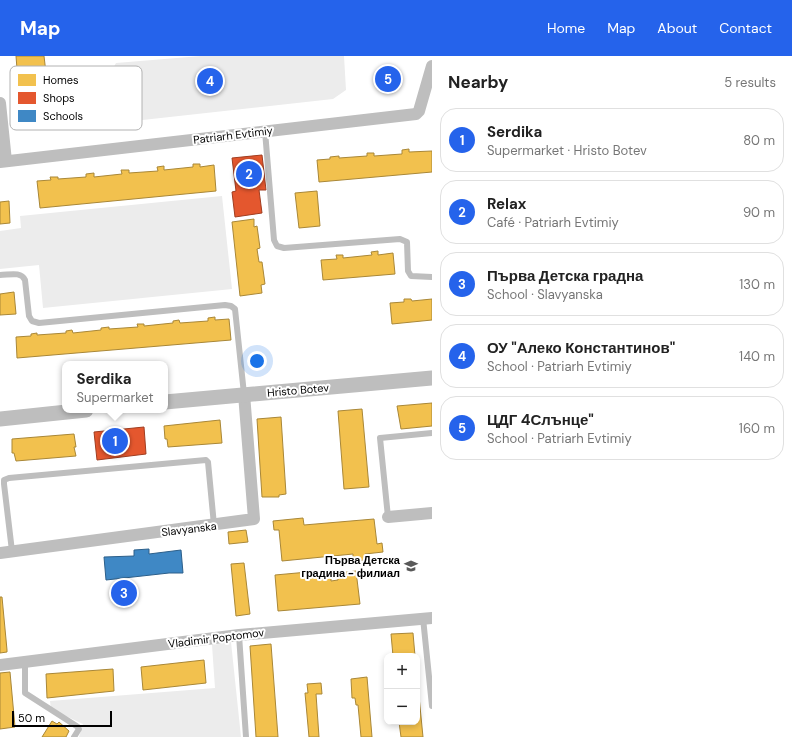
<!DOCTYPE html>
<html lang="en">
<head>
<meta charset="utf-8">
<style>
	:root { --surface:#fff; --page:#f2f2f2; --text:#222; --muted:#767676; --line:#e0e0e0; --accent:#2563eb }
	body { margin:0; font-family:"DM Sans",sans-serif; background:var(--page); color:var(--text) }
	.controls { position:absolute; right:12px; bottom:12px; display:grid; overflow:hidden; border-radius:8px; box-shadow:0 2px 6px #0003 }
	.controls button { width:36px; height:36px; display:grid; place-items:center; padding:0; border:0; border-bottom:1px solid var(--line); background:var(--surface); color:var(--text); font:20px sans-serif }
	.scale { position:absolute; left:12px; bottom:10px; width:100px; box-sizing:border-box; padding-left:4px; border:2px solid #000; border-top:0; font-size:11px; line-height:14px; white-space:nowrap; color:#000; -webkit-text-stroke:3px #fff; paint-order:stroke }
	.you { position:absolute; left:257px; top:305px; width:14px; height:14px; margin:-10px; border:3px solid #fff; border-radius:50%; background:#1a73e8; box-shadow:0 0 0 6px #1a73e833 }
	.badge { display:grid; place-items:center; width:26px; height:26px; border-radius:50%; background:var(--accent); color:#fff; font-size:13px; font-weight:700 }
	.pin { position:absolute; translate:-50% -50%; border:2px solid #fff; box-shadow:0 1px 4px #0006 }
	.popup { position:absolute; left:62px; top:305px; width:106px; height:52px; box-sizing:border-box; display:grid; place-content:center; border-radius:8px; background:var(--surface); filter:drop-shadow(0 1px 3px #0005); font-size:13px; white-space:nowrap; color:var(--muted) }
	.popup b { font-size:15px; color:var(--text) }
	.popup::after { content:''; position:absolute; left:50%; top:100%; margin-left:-8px; border:8px solid transparent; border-top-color:var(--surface) }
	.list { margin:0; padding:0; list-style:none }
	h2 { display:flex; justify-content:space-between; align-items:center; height:52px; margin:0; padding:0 16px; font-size:17px }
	h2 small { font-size:13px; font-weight:400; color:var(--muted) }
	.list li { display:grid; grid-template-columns:26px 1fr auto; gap:12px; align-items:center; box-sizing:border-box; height:64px; margin:0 8px 8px; padding:0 8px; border:1px solid var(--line); border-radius:16px }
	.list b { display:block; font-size:15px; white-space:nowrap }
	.list p { margin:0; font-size:13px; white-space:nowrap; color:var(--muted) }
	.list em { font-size:13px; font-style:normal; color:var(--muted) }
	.map { position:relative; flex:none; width:432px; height:681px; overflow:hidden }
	header { display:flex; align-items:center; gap:24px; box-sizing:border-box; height:56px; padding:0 20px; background:var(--accent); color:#fff }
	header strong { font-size:19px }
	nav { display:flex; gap:22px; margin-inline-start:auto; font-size:14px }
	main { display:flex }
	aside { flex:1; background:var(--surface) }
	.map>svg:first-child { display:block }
</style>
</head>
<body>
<header>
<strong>Map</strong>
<nav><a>Home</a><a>Map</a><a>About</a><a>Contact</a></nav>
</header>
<main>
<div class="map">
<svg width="432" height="681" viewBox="0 0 432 681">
	<rect width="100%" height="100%" fill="#fff"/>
	<path fill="#ececec" d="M 201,0 L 344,0 L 346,34 L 333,43 L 79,71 L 116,7 Z
		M 222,140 L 232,233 L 43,252 L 39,209 L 0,213 L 0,175 L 21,172 L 20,160 Z
		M 231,586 L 241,681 L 79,681 L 83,668 L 51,653 L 50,645 L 215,632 L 212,589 Z"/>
	<path fill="#f2c14e" stroke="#a98737" d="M 16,0 L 44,0 L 51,59 L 32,61 L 31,57 L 22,58 L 18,27 L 22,27 L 20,13 L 17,13 Z
		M 409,93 L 409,96 L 432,95 L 432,116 L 319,126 L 317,104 L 330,103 L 330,101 L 339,100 L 339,102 L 367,100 L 367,97 L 374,97 L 374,100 L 402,98 L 402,94 Z
		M 193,108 L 200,108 L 200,111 L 214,109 L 216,135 L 40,152 L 37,125 L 51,124 L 50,121 L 58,121 L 58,123 L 86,121 L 86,118 L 94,117 L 94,121 L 122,118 L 121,114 L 129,114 L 129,117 L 158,115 L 157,111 L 164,110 L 164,114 L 193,111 Z
		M 317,135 L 320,170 L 299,172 L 295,137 Z
		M 9,145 L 10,167 L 0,168 L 0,146 Z
		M 254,163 L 254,171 L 257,170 L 260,192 L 257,193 L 259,206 L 262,206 L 265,228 L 261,229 L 262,237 L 240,240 L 232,166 Z
		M 378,195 L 378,199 L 393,197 L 395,218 L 323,224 L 321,204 L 337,203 L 336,199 L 343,199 L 343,202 L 372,199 L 371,196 Z
		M 14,236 L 16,258 L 0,259 L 0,238 Z
		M 404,243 L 411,243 L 412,245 L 432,243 L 432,264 L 392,268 L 390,247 L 404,246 Z
		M 215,261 L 215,264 L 229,263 L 231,284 L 17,302 L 16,281 L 31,280 L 31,278 L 37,277 L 37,279 L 66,277 L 66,275 L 72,274 L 73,277 L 101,274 L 101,272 L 109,271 L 109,273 L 138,271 L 137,268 L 144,268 L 144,270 L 173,267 L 173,265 L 179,264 L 180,267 L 208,265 L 208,262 Z
		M 432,347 L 432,370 L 401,373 L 397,350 Z
		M 362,353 L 369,431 L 344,433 L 338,355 Z
		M 281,361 L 286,438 L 279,439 L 279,441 L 262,441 L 257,363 Z
		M 220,364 L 222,387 L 168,391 L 167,383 L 165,383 L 164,370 Z
		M 74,378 L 76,391 L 74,391 L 76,400 L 16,405 L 14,397 L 12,397 L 12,383 Z
		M 303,462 L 304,469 L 374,463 L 377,488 L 382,487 L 383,496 L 365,498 L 366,504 L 353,505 L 353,498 L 282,505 L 279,474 L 274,474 L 273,465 Z
		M 246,474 L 248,486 L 229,488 L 228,476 Z
		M 244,507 L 250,558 L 236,560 L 231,508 Z
		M 356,515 L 360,548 L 278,555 L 275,519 L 308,516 L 308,518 L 324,517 L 325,521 L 331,520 L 331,525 L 338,524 L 338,517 Z
		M 0,541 L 2,541 L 7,594 L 7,596 L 0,597 Z
		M 413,577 L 415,600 L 393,600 L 391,578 Z
		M 271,588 L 278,681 L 256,681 L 250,590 Z
		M 204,604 L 206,627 L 143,634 L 141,611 Z
		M 113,613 L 114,635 L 47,642 L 46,618 Z
		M 10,616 L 15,671 L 0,673 L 0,617 Z
		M 417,620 L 423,681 L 401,681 L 399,666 L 417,666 Z
		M 367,621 L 372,681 L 361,681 L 358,649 L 356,649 L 355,642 L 352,642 L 351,623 Z
		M 321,627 L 322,638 L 316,638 L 319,681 L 309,681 L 305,637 L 308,637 L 307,628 Z
		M 52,665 L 57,668 L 59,666 L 69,675 L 66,681 L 42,681 Z"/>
	<path fill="#e4572e" stroke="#a03d20" d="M 262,99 L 266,134 L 259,134 L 262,157 L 235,161 L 232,136 L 236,135 L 232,102 Z
		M 144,371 L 146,398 L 97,404 L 94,376 Z"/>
	<path fill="#3f88c5" stroke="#2c5f8a" d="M 149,493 L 149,498 L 181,494 L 183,517 L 169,517 L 106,524 L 104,501 L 134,500 L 134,494 Z"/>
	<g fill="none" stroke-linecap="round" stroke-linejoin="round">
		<path stroke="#bebebe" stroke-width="6" d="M 265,75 L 274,184 L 277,190 L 284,192 L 400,183 L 407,186 L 408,215 L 411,220 L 432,221
			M 0,219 C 9,219 21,215 25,224 L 29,260 L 32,265 L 39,267 L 225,249 L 231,250 L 235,253 L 244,338
			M 388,461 L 380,382 L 432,377
			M 12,495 L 4,428 L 4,424 L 9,422 L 206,404 L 208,406 L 214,469
			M 423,562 L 432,650
			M 239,579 L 246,681
			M 25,606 L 25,637 L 78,671 L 79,673 L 74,681"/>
		<path stroke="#bebebe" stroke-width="12" d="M 0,47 L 6,105
			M 0,106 L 416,58 L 419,55 L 432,10
			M 388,461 L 432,457
			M 0,497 L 254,463 L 244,338
			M 0,609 L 239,579 L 432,562"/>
		<path stroke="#bebebe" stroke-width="15" d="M 165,346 L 432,322
			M 0,363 L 86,354"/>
	</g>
	<defs>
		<g id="school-bare" transform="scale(1.08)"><path d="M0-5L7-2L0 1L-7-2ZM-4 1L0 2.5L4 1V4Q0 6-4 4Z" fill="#595959" stroke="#fff" stroke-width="2.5" paint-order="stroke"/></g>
	</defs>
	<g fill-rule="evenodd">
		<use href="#school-bare" x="411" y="510"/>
	</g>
	<g text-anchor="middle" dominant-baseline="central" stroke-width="4" stroke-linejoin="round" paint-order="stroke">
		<g font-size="11" fill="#000" stroke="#fff">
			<text transform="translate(233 79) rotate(-7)">Patriarh Evtimiy</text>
			<text transform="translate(298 334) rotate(-5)">Hristo Botev</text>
			<text transform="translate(189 473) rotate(-7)">Slavyanska</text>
			<text transform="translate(216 582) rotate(-7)">Vladimir Poptomov</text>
		</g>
		<g font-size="11" font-weight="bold" fill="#000" stroke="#fff" text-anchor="end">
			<text x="400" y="504">Първа Детска<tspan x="400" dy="13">градина - филиал</tspan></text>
		</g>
	</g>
	<rect x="10" y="10" width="132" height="64" rx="6" fill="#fff" stroke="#b2b2b2" stroke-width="1"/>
	<rect x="18" y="18" width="18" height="12" fill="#f2c14e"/>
	<rect x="18" y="36" width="18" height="12" fill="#e4572e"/>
	<rect x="18" y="54" width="18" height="12" fill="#3f88c5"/>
	<g font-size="11" fill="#000">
		<text x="43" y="28">Homes</text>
		<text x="43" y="46">Shops</text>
		<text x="43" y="64">Schools</text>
	</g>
</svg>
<div class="controls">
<button>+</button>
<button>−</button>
</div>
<div class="scale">50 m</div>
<div class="you"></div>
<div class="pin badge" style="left:115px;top:385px">1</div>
<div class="popup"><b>Serdika</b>Supermarket</div>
<div class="pin badge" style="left:249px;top:118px">2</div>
<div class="pin badge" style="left:124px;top:537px">3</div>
<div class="pin badge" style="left:210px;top:25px">4</div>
<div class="pin badge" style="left:388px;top:23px">5</div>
</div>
<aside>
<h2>Nearby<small>5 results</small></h2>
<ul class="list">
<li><span class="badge">1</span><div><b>Serdika</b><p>Supermarket · Hristo Botev</p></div><em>80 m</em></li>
<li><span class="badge">2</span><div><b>Relax</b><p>Café · Patriarh Evtimiy</p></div><em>90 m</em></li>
<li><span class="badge">3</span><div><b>Първа Детска градна</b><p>School · Slavyanska</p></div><em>130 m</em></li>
<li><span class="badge">4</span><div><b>ОУ &quot;Алеко Константинов&quot;</b><p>School · Patriarh Evtimiy</p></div><em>140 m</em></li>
<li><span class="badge">5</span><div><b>ЦДГ 4Слънце&quot;</b><p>School · Patriarh Evtimiy</p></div><em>160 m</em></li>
</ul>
</aside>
</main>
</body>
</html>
